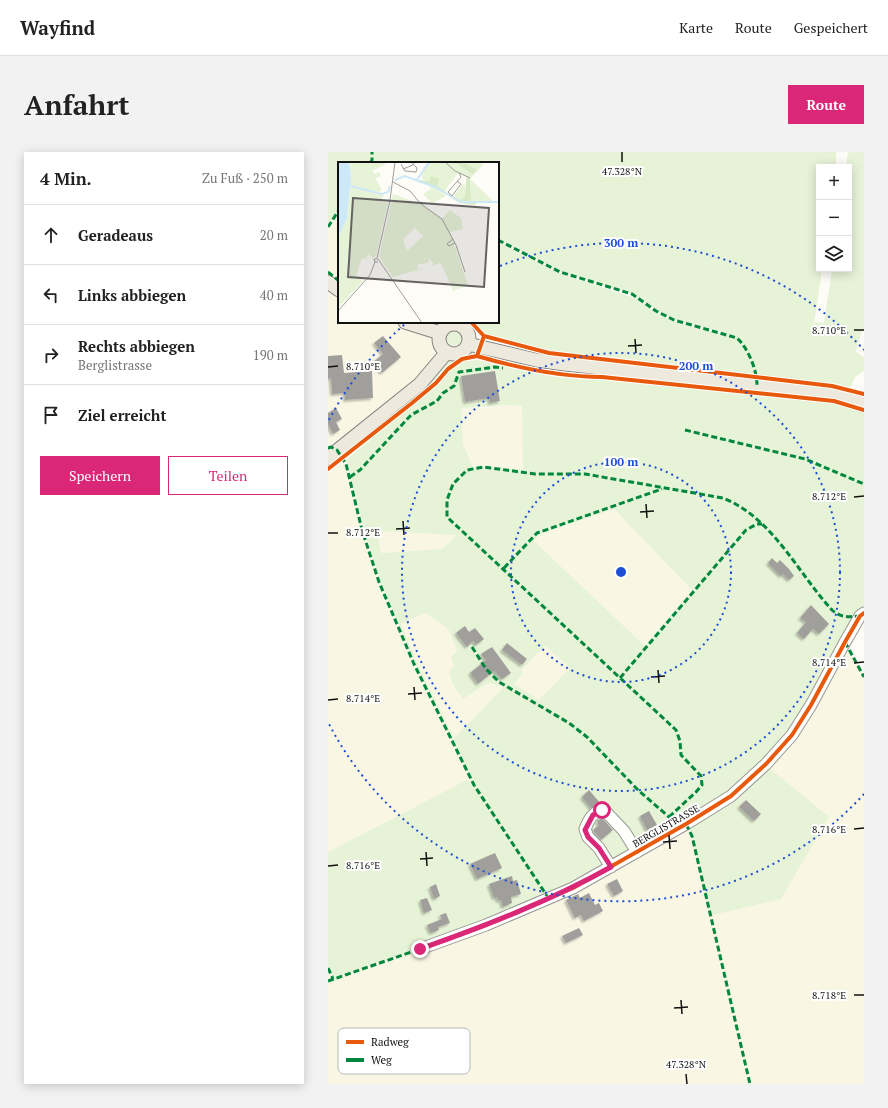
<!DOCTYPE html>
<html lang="de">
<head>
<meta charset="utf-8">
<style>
	:root { --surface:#fff; --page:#f2f2f2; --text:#222; --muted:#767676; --line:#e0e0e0; --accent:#db2777 }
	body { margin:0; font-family:"PT Serif",serif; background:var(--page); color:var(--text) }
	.controls { position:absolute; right:12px; top:12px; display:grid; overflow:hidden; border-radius:0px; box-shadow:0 2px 10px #0003 }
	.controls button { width:36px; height:36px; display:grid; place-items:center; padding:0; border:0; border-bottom:1px solid var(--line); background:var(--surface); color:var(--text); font:20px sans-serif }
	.stop { position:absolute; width:12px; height:12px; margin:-9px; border:3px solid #db2777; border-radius:50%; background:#fff }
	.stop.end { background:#db2777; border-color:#fff; box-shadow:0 1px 4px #0008 }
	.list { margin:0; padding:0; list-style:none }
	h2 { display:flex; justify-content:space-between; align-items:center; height:52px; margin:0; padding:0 16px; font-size:17px }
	h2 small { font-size:13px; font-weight:400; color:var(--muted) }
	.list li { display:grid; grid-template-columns:26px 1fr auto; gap:12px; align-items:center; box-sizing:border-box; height:60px; padding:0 16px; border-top:1px solid var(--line) }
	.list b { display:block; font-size:15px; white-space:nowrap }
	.list p { margin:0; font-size:13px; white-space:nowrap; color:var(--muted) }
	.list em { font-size:13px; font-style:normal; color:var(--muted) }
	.actions { display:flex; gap:8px; padding:12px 16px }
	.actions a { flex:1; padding:9px 0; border:1px solid var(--accent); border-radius:0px; text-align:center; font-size:14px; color:var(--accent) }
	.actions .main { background:var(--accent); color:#fff }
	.icon { flex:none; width:22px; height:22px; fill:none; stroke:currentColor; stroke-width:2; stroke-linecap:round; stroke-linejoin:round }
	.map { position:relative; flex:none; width:536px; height:932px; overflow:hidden; border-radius:0px }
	header { display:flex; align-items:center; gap:24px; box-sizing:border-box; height:56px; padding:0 20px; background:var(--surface); border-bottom:1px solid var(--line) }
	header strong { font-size:19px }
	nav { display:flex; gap:22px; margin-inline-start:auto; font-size:14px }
	.intro { display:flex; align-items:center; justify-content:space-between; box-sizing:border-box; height:96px; padding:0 24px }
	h1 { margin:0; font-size:28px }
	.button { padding:10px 18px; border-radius:0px; background:var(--accent); color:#fff; font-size:14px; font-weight:700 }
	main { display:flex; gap:24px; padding:0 24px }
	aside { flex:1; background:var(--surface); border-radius:0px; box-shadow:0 2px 10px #0003 }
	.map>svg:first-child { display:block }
</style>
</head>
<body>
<header>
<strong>Wayfind</strong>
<nav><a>Karte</a><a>Route</a><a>Gespeichert</a></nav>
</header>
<div class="intro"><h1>Anfahrt</h1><a class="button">Route</a></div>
<main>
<aside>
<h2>4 Min.<small>Zu Fuß · 250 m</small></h2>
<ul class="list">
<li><svg class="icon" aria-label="ahead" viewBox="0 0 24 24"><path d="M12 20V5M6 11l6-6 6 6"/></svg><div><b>Geradeaus</b></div><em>20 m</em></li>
<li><svg class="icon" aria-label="left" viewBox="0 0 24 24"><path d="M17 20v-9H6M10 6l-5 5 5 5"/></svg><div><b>Links abbiegen</b></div><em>40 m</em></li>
<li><svg class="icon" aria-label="right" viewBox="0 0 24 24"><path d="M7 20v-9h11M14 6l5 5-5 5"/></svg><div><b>Rechts abbiegen</b><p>Berglistrasse</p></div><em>190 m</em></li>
<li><svg class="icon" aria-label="arrive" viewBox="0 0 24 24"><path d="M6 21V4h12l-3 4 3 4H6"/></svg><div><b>Ziel erreicht</b></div></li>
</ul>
<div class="actions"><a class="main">Speichern</a><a>Teilen</a></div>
</aside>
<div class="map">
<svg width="536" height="932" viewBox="0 0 536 932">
	<defs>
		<filter id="shadow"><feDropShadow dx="-2" dy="2" stdDeviation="1" flood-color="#0004"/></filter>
	</defs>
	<rect width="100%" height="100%" fill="#fdfcf7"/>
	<path fill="#f9f7e4" d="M 11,61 L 11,127 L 0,118 L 0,78 Z
		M 0,130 L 11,138 L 11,170 L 61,170 L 89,176 L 104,183 L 108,199 L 105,209 L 82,235 L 45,265 L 0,294 Z
		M 173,253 L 194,254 L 196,318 L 169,315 L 145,316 L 135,292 L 133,257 L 142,255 L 157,256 Z
		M 14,305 L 22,325 L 34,378 L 51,430 L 86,512 L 146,633 L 85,656 L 0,700 L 0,317 Z
		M 286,357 L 365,438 L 317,494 L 205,389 L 212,382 Z
		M 49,379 L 128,382 L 114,397 L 53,401 Z
		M 97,461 L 120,477 L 129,499 L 126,513 L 135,547 L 160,531 L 176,535 L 126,587 L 93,520 L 73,472 Z
		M 517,490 L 536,525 L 536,932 L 0,932 L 0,816 L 5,825 L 359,674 L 364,684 L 439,614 Z
		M 217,494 L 243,516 L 211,549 L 186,532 L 195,521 L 194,519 Z"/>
	<path fill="#e7f3d7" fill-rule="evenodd" d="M 0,0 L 508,0 L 508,15 L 491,15 L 491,117 L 494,117 L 483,194 L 487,170 L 496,171 L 504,117 L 521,117 L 521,15 L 518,15 L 520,0 L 536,0 L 536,179 L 534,178 L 528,200 L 536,205 L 536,219 L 527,225 L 522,237 L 505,233 L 222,200 L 158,183 L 144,170 L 170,170 L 170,89 L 231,121 L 310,147 L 328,161 L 345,169 L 409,186 C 389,176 366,175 346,168 C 330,162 318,150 304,142 L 232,120 L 170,88 L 170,11 L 11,11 L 11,59 L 0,75 Z
		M116 186a9 9 0 1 1 18 0a9 9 0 1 1-18 0Z
		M 139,201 L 145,201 L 144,204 L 127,209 L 99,236 L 61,265 L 97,234 L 121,207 Z
		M 149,208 L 251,225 L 274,225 L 506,249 L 536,260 L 536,453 L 532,464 L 439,614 L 501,665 L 453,747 L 381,764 L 364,684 L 359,674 L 221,748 L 94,797 L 5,826 L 0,816 L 0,700 L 139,628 L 145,632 L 90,518 L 52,429 L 36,378 L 18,308 L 109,232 L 122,217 L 135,209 ZM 167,219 L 172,249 L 163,251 L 157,221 ZM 147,222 L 152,248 L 137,250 L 133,225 ZM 173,253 L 194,254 L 195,318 L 169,315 L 145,315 L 135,292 L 133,257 C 146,254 159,256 173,253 ZM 286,357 L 364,438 L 317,494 L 206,389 L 212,382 ZM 49,379 L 128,383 L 114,397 L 53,401 ZM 97,461 L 120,477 L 129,499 L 123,505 L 126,513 L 121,520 L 125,533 L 135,547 L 160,531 L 176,535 L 126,586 L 93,520 L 73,472 ZM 217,494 L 242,516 L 211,548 L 186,532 L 195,521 L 194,518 Z"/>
	<path fill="#a19f9c" filter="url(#shadow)" d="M 55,184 L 73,205 L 54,221 L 45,210 L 55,202 L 46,191 Z
		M 14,203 L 16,221 L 44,219 L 45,246 L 17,248 L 17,241 L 4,242 L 3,226 L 0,227 L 0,204 Z
		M 167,219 L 172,249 L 162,251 L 161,246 L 137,250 L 133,224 Z
		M 8,256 L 14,267 L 8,270 L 12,278 L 5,282 L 0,272 L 0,261 Z
		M 444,406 L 449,411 L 452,408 L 461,417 L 466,424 L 461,428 L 455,422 L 453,424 L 440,411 Z
		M 483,453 L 501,472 L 491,482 L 485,477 L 476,487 L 469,481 L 478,470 L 472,466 Z
		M 137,474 L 141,480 L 147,476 L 156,487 L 148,493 L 145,489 L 139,495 L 128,481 Z
		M 179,491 L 199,507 L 194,513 L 174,498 Z
		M 164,495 L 183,521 L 174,527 L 166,519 L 150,532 L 142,521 L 158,508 L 153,502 Z
		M 261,638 L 273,652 L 263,656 L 254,645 Z
		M 418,648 L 433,662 L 426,669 L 411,655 Z
		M 321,659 L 329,673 L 319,678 L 312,664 Z
		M 274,666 L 285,678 L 273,688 L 265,678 L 271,673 L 269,669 Z
		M 167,701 L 174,716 L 149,727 L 142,712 Z
		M 184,724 L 185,729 L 189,728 L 193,742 L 183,745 L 184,751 L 175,755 L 173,748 L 170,749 L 169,745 L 166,746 L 161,732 Z
		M 289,727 L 295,739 L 286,744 L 279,732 Z
		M 108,732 L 112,744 L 106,747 L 102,735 Z
		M 261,741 L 267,753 L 271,751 L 275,759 L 256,769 L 253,763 L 247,766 L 238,748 L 250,742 L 252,746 Z
		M 99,746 L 104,758 L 96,761 L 92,748 Z
		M 118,761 L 122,771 L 110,775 L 111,778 L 103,781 L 99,773 L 114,767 L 112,763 Z
		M 251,776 L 255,783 L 238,791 L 234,784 Z"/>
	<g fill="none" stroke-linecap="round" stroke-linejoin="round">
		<g stroke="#979795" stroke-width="13">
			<path id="minor" d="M 283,715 L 271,696 L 260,685 L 257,677 C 260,669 266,657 277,659 L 296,679 L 309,700
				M 92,797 L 158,773 L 245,736 L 358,672 L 403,644 L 438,612 L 464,583 L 483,553 L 517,490 L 532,464 L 536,461"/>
		</g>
		<g stroke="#858482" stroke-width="15">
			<path id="major" d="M 0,130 L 11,138
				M 77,170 L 112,181
				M111 187a15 15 0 1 1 30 0a15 15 0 1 1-30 0Z
				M 140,192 L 208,208 L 237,212 L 502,241 L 536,250
				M 0,306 L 92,232 L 119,200"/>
		</g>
		<use href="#minor" stroke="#fffffe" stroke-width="11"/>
		<use href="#major" stroke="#ede9dc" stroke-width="13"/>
		<path stroke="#00873e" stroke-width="3" stroke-dasharray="6 3" stroke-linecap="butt" d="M 42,11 L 44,8 L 44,0
			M 0,75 L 11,58
			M 170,88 L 232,120 L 304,142 L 328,159 L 346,168 L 409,186 C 420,196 429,218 429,233
			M 0,120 L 11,129
			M 357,278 L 477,307 L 536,332
			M 0,296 L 3,295 L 9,298 L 18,312 L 34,378 L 51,430 L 86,512 L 146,633 L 221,747
			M 22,325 L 32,318 L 83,263 L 109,249 L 115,241 L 126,234 L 131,220 L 167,215 L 175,216
			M 176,416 L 209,381 L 334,337
			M 517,490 L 536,525
			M 144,495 L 158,517 L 171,530 L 241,571 L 259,585 L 310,638 L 341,665 L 348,678
			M 292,526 L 418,378 L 429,372 L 434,372
			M 341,665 L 368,640 L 374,633 L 373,624 L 353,603 L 352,589 L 348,578 L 119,365 L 119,348 L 125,332 L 139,318 L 156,315 L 207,322 L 257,322 L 395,346 C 445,366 469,420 504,458 C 513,466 521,465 532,464
			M 358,672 L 364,684 L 422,932
			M 0,816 L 5,827
			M 0,829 L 92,797"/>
		<g stroke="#fff" stroke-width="6">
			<path id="cycleway" d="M 143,170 L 156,184 L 221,201 L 504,234 L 536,242
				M 149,204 C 190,216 231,225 274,225 L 506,249 L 536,258
				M 0,317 L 84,251 L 108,231 L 120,217 L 134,207 L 149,204 L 156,184
				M 92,797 L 158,773 L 245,736 L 358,672 L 403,644 L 438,612 L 464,583 L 483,553 L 517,490 L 532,464 L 536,461"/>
		</g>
		<use href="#cycleway" stroke="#e8590c" stroke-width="4"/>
	</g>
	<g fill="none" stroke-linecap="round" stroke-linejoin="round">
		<path stroke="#db2777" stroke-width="5" d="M 92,797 C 157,774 222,749 283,715 L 271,696 L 260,685 L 257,678 L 265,663 L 274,658"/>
	</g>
	<path fill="none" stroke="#111" stroke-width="1.5" d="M 294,0 L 294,10M 526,178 L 536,178M 307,187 L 308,201M 300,194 L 314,193M 0,215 L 10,214M 526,345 L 536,344M 318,352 L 319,366M 312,360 L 326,359M 75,369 L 76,383M 68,377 L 82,376M 0,381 L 10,381M 526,511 L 536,510M 330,518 L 331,531M 323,525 L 337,524M 86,535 L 87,548M 80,542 L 94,541M 0,548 L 10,547M 526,677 L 536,676M 341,683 L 342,697M 335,690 L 349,689M 98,700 L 99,714M 92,707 L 105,706M 0,714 L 10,713M 526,843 L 536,843M 353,848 L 354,862M 346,856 L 360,855M 358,922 L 359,932"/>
	<g fill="none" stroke="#1d4ed8" stroke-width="2" stroke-dasharray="2 4">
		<circle cx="293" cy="420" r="110"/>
		<circle cx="293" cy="420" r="219"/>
		<path d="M536 642A329 329 0 0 1 1 572M1 268A329 329 0 0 1 77 172M172 114A329 329 0 0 1 536 198"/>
	</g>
	<g text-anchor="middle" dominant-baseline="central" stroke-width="4" stroke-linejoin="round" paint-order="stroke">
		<g font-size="10" fill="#111" stroke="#fff">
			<text transform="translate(338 674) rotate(-30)">BERGLISTRASSE</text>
		</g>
	</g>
	<g transform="translate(10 10)">
		<rect width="161" height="161" fill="#fdfcf7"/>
		<path d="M 12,0 L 46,0 L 47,3 L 35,8 L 36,12 L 41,10 L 43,14 L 37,16 L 44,28 L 41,30 L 12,24 ZM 90,0 L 143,0 L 145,3 L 132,17 L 156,40 L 133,41 L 132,17 L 120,11 L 106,30 L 92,19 L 85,18 L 83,10 ZM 124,22 L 127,23 L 127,35 L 122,39 L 115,36 ZM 91,23 L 103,29 L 108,34 L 94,41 L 85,32 L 93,27 ZM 20,25 L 43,32 L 46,34 L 41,39 L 50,41 L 38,94 L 35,96 L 30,92 L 28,97 L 24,96 L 18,114 L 25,119 L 0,146 L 0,76 L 9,56 L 12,26 ZM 55,32 L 83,42 L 104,57 L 112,48 L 123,56 L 125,67 L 112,70 L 130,123 L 115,129 L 103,101 L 55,115 L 41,95 ZM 77,66 L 85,74 L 69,89 L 65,77 ZM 90,95 L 96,102 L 79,109 L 80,102 L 91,101 Z" fill="#e7f3d7" fill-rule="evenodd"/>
		<path d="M 125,0 L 138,7 L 138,9 L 134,12 L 118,1 ZM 93,14 L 101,17 L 99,24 L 121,39 L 127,35 L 128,18 L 129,15 L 132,16 L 133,40 L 139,40 L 137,43 L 121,41 L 97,25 L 80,20 L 81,18 L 92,19 Z" fill="#d8eac5"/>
		<path d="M 0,0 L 11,0 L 13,14 L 9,56 L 0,76 Z" fill="#cde8f7"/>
		<path fill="none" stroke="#cde8f7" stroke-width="2" d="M 57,18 L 67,14 L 97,25 L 123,40 L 161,40M 79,18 L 91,0M 12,24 L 44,32 L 50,30 L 52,24"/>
		<path fill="none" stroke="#9f9e9b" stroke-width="1" d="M 107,0 L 117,9 L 132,16M 63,2 L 67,9 L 78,10 L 79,6 L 75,2M 65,7 L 75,3 L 75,0M 119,19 L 123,22 L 114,34 L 110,30 L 123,15 L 121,11M 55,20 L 72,29 L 83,42 L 104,57 L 118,83 L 127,110M 115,77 L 109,82 L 111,84 L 117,81M 39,96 L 52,38 L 57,0M 40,100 L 37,100 L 36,97 L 40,97 L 84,161M 0,149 L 32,113 L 37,100"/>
		<path fill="#646362" fill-opacity="0.15" stroke="#646362" stroke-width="2" d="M 15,36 L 151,46 L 146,125 L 10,115 Z"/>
		<rect width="161" height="161" fill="none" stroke="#111" stroke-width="2"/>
	</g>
	<rect x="10" y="876" width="132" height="46" rx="6" fill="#fff" stroke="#b8b8b8" stroke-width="1"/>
	<rect x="18" y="888" width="18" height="4" fill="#e8590c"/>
	<rect x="18" y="906" width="18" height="4" fill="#00873e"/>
	<g font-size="11" fill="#111">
		<text x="43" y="894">Radweg</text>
		<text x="43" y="912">Weg</text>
	</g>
	<g font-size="10" text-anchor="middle" fill="#111" stroke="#fff" stroke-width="4" stroke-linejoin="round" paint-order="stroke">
		<text x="294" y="23">47.328°N</text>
		<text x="501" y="182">8.710°E</text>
		<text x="35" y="218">8.710°E</text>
		<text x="501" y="348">8.712°E</text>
		<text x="35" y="384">8.712°E</text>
		<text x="501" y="514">8.714°E</text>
		<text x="35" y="550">8.714°E</text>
		<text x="501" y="681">8.716°E</text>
		<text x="35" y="717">8.716°E</text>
		<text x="501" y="847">8.718°E</text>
		<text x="358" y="916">47.328°N</text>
	</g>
	<circle cx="293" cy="420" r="6" fill="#1d4ed8" stroke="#fff" stroke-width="2"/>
	<g font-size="12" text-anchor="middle" font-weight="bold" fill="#1d4ed8" stroke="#fff" stroke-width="4" stroke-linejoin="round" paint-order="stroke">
		<text x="293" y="95">300 m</text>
		<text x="368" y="218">200 m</text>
		<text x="293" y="314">100 m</text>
	</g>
</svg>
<div class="controls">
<button>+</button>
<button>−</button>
<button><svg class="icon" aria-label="layers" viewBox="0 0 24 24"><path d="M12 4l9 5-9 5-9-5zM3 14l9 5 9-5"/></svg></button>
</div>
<div class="stop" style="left:274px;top:658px"></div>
<div class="stop end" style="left:92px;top:797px"></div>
</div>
</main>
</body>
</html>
